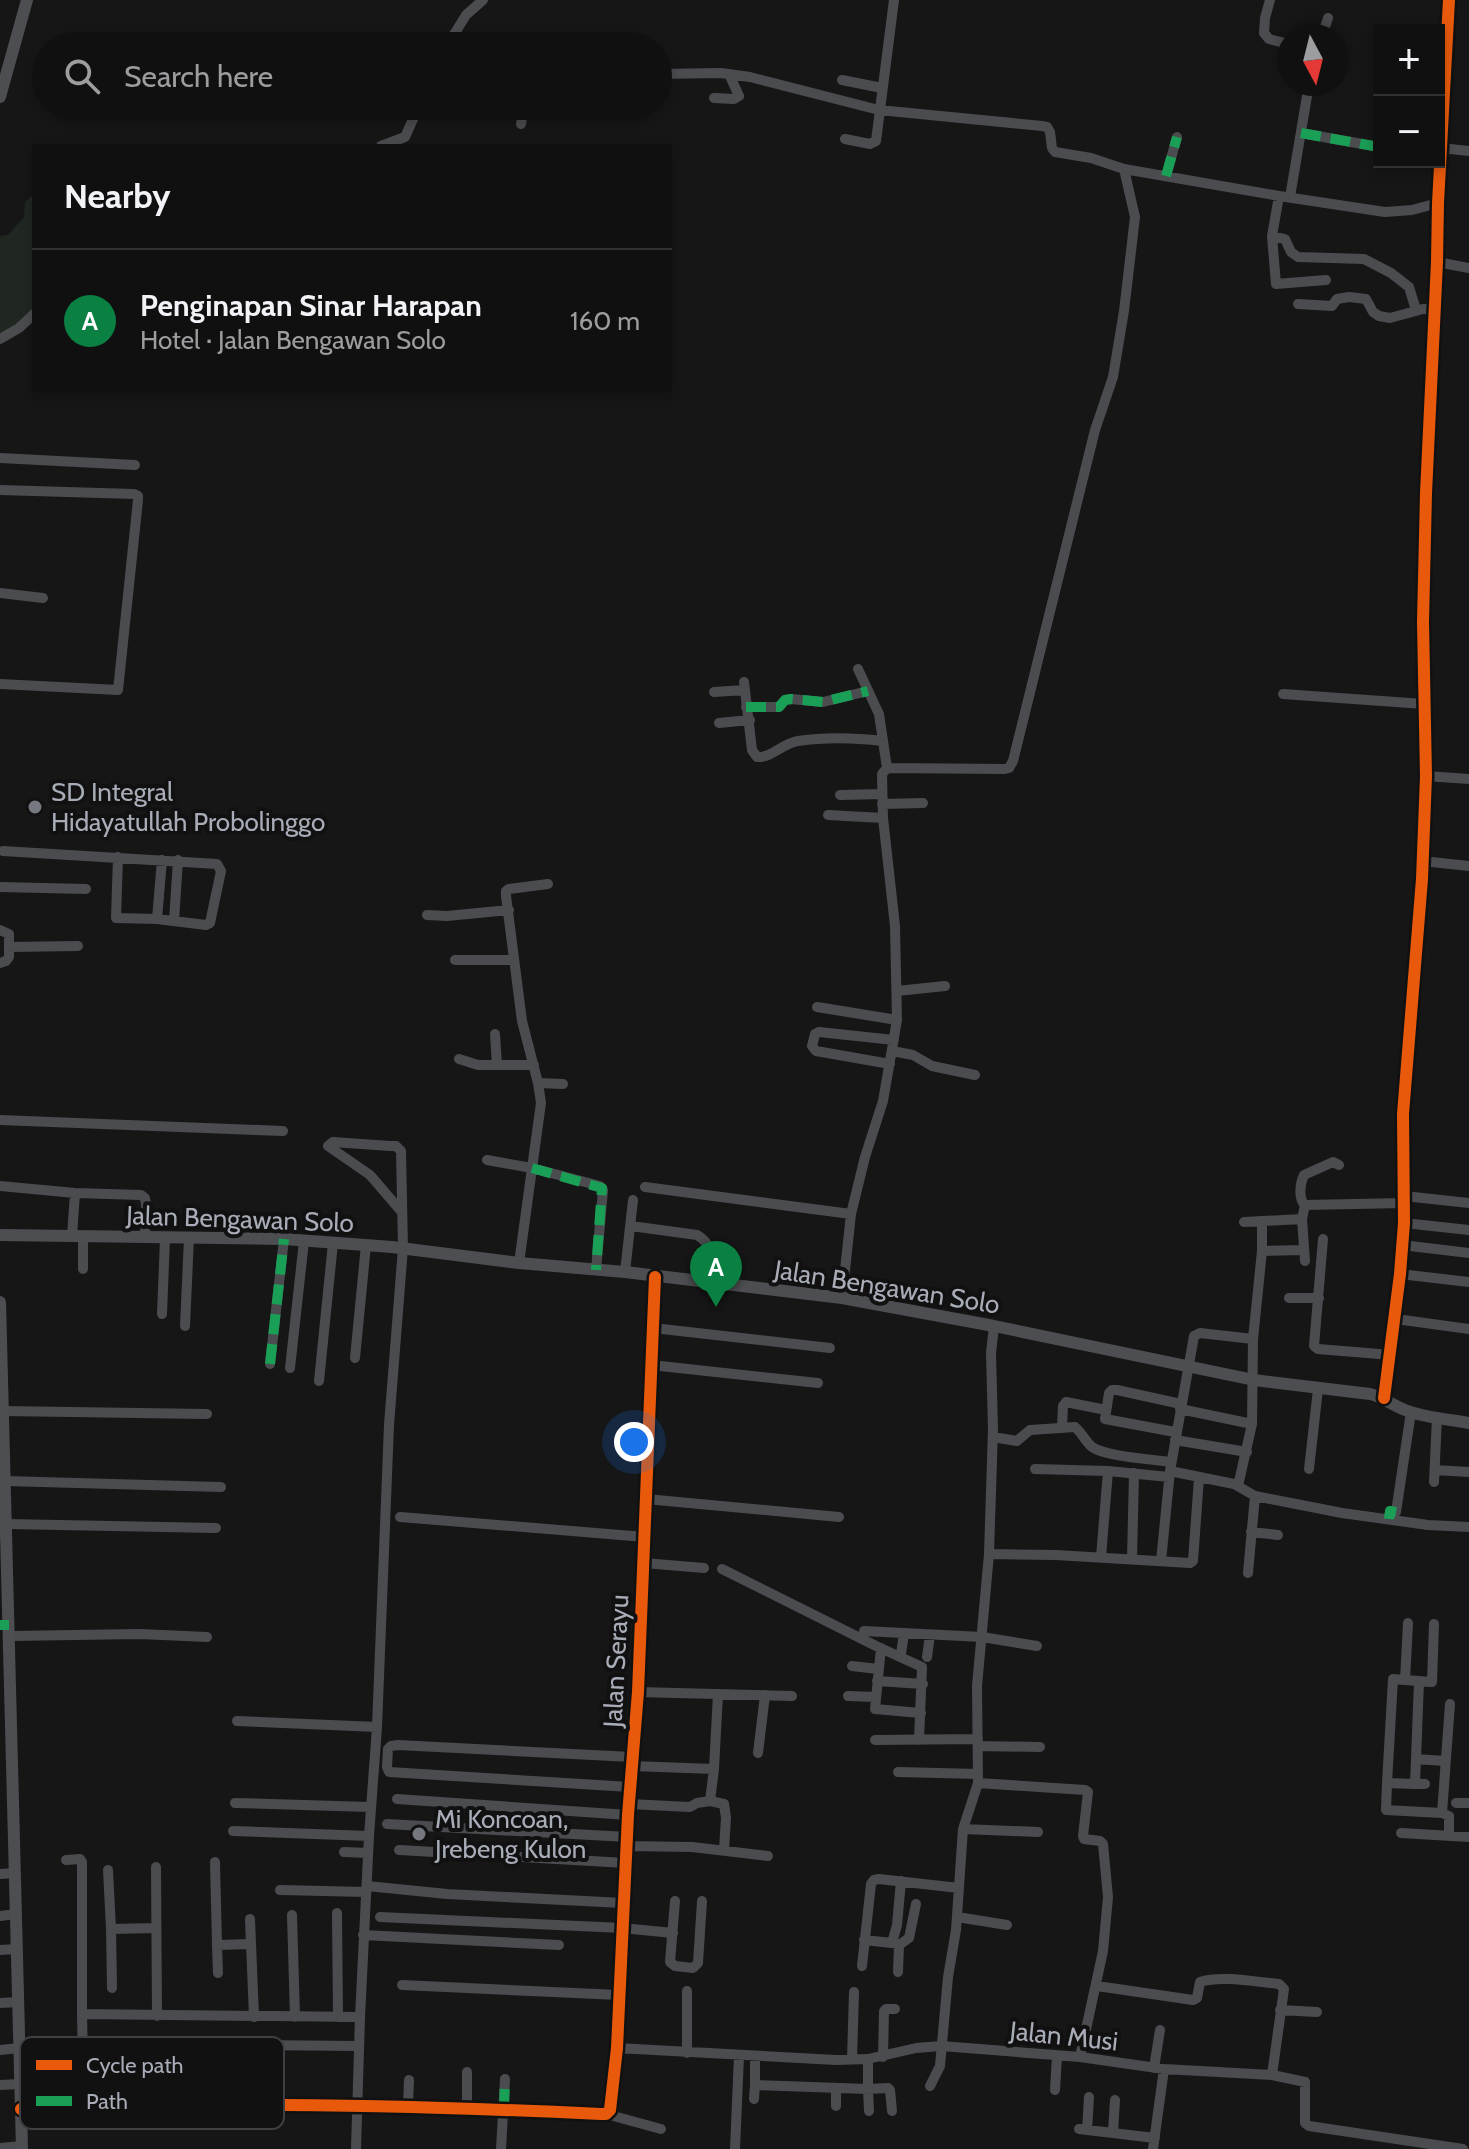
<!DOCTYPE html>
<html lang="en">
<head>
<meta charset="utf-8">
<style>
	:root { --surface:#101011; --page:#19191a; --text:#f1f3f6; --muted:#9c9d9f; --line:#303031; --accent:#0b8043 }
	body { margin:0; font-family:Cabin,sans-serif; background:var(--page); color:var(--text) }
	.controls { position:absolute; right:24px; top:24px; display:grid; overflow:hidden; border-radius:0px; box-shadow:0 4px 12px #0003 }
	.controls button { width:72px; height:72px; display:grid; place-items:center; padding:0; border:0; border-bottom:2px solid var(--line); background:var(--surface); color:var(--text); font:40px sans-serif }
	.compass { position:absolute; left:1277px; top:24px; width:72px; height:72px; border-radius:50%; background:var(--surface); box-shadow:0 4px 12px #0003; rotate:173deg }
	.you { position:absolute; left:634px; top:1442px; width:28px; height:28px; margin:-20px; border:6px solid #fff; border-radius:50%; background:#1a73e8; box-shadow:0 0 0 12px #1a73e833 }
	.badge { display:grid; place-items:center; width:52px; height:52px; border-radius:50%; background:var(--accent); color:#fff; font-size:26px; font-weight:700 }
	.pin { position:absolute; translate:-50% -66px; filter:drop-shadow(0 2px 4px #0008) }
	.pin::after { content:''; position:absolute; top:42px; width:28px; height:24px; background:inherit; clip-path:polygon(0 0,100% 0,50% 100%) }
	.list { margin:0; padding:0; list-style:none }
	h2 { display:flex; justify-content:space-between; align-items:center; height:104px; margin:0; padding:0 32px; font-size:34px }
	h2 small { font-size:26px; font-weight:400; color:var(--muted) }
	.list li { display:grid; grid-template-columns:52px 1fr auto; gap:24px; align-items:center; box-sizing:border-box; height:144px; padding:0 32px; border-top:2px solid var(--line) }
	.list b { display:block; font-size:30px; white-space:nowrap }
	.list p { margin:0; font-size:26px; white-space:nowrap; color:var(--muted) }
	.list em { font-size:26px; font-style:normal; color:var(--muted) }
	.icon { flex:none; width:44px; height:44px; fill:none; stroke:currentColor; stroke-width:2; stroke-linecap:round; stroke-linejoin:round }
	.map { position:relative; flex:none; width:1469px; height:2149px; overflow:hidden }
	.search { position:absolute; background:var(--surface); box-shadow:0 4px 12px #0003; left:32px; top:32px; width:640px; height:88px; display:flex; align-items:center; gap:20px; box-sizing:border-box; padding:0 28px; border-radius:44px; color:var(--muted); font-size:30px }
	.panel { position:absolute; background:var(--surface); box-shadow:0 4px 12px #0003; left:32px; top:144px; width:640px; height:248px; border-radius:0px }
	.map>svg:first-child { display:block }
</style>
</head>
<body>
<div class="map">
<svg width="1469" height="2149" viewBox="0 0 1469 2149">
	<rect width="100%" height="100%" fill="#161617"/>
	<path fill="#202721" d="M 34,186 L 34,311 L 0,336 L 0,236 L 8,235 L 24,217 L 25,202 L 32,196 L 32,189 Z"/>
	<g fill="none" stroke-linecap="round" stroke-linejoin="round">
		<path stroke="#4b4c4f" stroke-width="10" d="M 1270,0 L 1265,18 L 1264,33 L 1269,39 L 1289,44
			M 454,34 L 481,46
			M 1322,36 L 1328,18
			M 447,46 L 466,15 L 483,0
			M 658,74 L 721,73 L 750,77 L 879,110 L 1042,126 L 1047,127 L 1050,132 L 1052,148 L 1055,152 L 1091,158 L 1124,169 L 1279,196 L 1385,212 L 1412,210 L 1438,203
			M 842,80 L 882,88
			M 714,98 L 734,99 L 739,96 L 729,74
			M 476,106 L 476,114
			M 521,124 L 524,106
			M 1301,133 L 1379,147
			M 845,139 L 870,144 L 876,141 L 894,0
			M 381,146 L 405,137 L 419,106
			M 1441,148 L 1469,151
			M 1166,176 L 1177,137
			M 1279,196 L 1272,236 L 1276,284 L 1326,280
			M 1290,197 L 1309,84
			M 1272,236 L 1285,239 L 1291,252 L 1298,257 L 1364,259 L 1391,273 L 1409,287 L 1416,310
			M 1437,262 L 1469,268
			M 1298,304 L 1332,306 L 1337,299 L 1349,297 L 1366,299 L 1373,312 L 1379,316 L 1390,318 L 1423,309 L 1435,309
			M 0,339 L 19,328 L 34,314
			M 0,458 L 135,465
			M 0,490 L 134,494 L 138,496 L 138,500 L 118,690 L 0,684
			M 0,593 L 43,598
			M 858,669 L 879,714 L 887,768
			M 744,682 L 752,750 L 757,757 C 772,758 783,743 798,741 C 826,737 856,738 883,741
			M 714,692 L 744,690
			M 1283,694 L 1424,704
			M 746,707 L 779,707 L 785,700 L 791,699 L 823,702 L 868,691
			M 719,723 L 750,720
			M 1426,776 L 1469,779
			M 840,795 L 881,794
			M 882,804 L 923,803
			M 828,815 L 883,818
			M 3,851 L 217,864 L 221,871 L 210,923 L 206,925 L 157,919 L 116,918 L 118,857
			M 1422,861 L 1469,866
			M 0,887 L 86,889
			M 427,915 L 447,916 L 509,910
			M 157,919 L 162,860
			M 174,921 L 178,860
			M 0,930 L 9,934 L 9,957 L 6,961 L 0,963
			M 9,947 L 78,946
			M 455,960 L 513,960
			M 897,991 L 945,986
			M 817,1007 L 897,1020
			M 495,1034 L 497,1065
			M 892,1051 L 913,1055 L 932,1066 L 975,1075
			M 459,1059 L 478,1065 L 534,1065
			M 890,1064 L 816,1051 L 812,1046 L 815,1034 L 819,1032 L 894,1040
			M 538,1083 L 563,1084
			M 0,1120 L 283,1131
			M 328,1146 L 333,1142 L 390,1146 L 396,1146 L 401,1151 L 403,1248 L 389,1425 L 377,1727 L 369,1836 L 360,2017
			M 328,1146 L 370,1175 L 401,1211
			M 487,1160 L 532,1168 L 600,1186 L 603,1190 L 596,1270
			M 0,1186 L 75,1193 L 141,1195 L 145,1198 L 146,1204 L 145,1238
			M 645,1187 L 851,1214
			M 1404,1196 L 1469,1203
			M 1305,1205 C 1298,1199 1300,1183 1304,1175 L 1333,1162 L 1339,1165
			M 1262,1221 L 1262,1251
			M 1244,1222 L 1302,1219
			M 1404,1223 L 1469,1230
			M 631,1226 L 697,1235 C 717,1246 708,1263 705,1282
			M 72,1236 L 75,1193
			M 1323,1239 L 1314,1346 L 1318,1349 L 1391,1355
			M 1402,1245 L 1469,1253
			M 1305,1261 L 1302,1219 L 1305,1205 L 1404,1203
			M 519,1263 L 541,1103 L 538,1083 L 522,1021 L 506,896 L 506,891 L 509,889 L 548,884
			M 83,1269 L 83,1237
			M 625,1272 L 633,1200
			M 1400,1274 L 1469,1282
			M 842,1298 L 851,1214 L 865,1157 L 883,1101 L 897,1020 L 895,926 L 883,818 L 882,774 L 887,768 L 1005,769 L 1009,768 L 1013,761 L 1095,430 L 1113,377 L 1124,311 L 1135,217 L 1124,169
			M 1289,1298 L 1319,1298
			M 162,1314 L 165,1238
			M 1396,1319 L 1469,1329
			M 185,1326 L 189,1238
			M 653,1328 L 830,1348
			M 355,1358 L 366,1245
			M 270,1364 L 284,1239
			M 651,1365 L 818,1383
			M 290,1368 L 304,1241
			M 319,1381 L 333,1243
			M 1384,1398 L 1400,1274 L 1404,1223 L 1403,1114 L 1422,879 L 1426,776 L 1423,622 L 1426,493 L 1437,262 L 1438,203 L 1449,0
			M 1180,1409 L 1252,1424
			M 3,1411 L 207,1414
			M 1062,1427 L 1063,1406 L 1066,1402 L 1106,1410
			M 1175,1432 L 1105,1419 L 1109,1393 L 1112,1390 L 1117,1390 L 1181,1404
			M 993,1437 L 1017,1441 L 1030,1430 L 1075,1427 C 1082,1433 1085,1441 1092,1447 C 1107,1457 1151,1459 1171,1462
			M 1175,1440 L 1247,1452
			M 1035,1469 L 1108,1471 L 1169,1477
			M 1309,1469 L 1318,1389
			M 1435,1470 L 1469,1472
			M 1170,1471 L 1234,1484 L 1255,1496 L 1342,1513 L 1428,1525 L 1469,1527
			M 5,1481 L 221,1487
			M 1434,1482 L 1437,1417
			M 1238,1486 L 1252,1424 L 1253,1339 L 1262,1251 L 1304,1250
			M 646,1499 L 839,1517
			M 400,1517 L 645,1537
			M 1389,1519 L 1390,1511 L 1396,1512 L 1411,1412
			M 7,1524 L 216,1528
			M 1251,1532 L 1278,1535
			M 989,1554 L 1056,1555 L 1190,1563 L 1193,1561 L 1199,1478
			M 1101,1557 L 1108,1471
			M 1132,1559 L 1134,1473
			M 1161,1561 L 1170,1471 L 1194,1336 L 1200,1333 L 1253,1339
			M 644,1563 L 704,1568
			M 722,1569 L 876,1646 L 922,1667 L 919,1740
			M 1248,1573 L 1255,1496
			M 864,1631 L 982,1637 L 1037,1646
			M 10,1636 L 140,1634 L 207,1637
			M 881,1648 L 875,1709 L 921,1713
			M 901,1654 L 904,1633
			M 927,1657 L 930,1635
			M 852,1666 L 878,1669
			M 1405,1680 L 1432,1682 L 1434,1624
			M 877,1681 L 923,1684
			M 638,1692 L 792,1696
			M 848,1696 L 876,1697
			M 237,1721 L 377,1727
			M 875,1740 L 978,1739
			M 978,1746 L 1040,1747
			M 758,1753 L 765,1695
			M 1416,1759 L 1419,1682
			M 714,1769 L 718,1694
			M 898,1772 L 978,1774
			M 978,1783 L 1085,1790 L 1088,1792 L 1083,1836 L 1084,1839 L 1100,1841 L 1103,1844 L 1108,1897 L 1103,1951 L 1080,2057
			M 1387,1783 L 1393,1679 L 1405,1680 L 1408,1623
			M 1415,1784 L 1387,1783 L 1386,1810 L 1442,1813
			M 1425,1784 L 1415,1784 L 1416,1759 L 1445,1761
			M 630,1787 L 389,1772 L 387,1767 L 388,1749 L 391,1746 L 398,1745 L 632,1757
			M 397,1799 L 628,1815
			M 710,1801 L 724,1804 L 726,1818 L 724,1850
			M 235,1803 L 370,1807
			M 1456,1803 L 1469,1803
			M 629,1804 L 690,1807 L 697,1803 L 710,1801 L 714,1769 L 632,1766
			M 387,1824 L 628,1837
			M 963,1829 L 1038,1832
			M 233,1831 L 369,1836
			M 1401,1833 L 1469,1837
			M 1449,1836 L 1449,1816 L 1442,1813 L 1450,1704
			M 627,1846 L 692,1847 L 768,1856
			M 399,1850 L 626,1863
			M 344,1852 L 368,1853
			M 66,1860 L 80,1859 L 82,1862 L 82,2014
			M 215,1862 L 217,1945
			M 156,1867 L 157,2016
			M 108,1870 L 111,1929 L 156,1928
			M 0,1874 L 15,1873
			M 367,1886 L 447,1894 L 623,1903
			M 280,1890 L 366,1892
			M 675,1901 L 670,1962 L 675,1966 L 693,1968 L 698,1963 L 702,1901
			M 337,1913 L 338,2017
			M 292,1915 L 295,2017
			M 0,1916 L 16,1914
			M 380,1917 L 622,1928 L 673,1933
			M 957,1917 L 1007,1925
			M 250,1919 L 254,2017
			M 111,1929 L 112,1988
			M 363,1935 L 559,1945
			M 864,1940 L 892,1943 L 897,1925 L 901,1881
			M 894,1943 L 899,1945 L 898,1972
			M 899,1945 L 909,1938 L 916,1904
			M 0,1950 L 17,1949
			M 862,1966 L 871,1884 L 874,1880 L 879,1879 L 959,1888
			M 218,1973 L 217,1945 L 251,1944
			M 402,1985 L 619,1995
			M 1097,1986 L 1193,2000 L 1197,1998 L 1200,1982 C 1221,1975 1256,1982 1279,1984 L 1284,1989 L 1272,2075
			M 0,2003 L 18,2002
			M 1280,2010 L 1317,2012
			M 122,2044 L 359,2046
			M 617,2048 L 836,2060 L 868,2059 L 916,2048 L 941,2046 L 1080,2057 L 1164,2069 L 1272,2075 L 1305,2082 L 1305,2123 L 1309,2126 L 1463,2149
			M 0,2050 L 19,2048
			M 687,2053 L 687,1991
			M 755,2056 L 755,2085 L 868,2089 L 868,2059
			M 883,2057 L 884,2011 L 886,2009 L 895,2009
			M 852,2059 L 854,1992
			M 1154,2068 L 1160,2030
			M 0,2085 L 19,2084
			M 930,2086 L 940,2066 L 948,1977 L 956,1930 L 963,1829 L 978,1783 L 977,1686 L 989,1554 L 993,1429 L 991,1353 L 994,1326
			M 1055,2090 L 1057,2056
			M 754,2099 L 755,2085
			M 84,2106 L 82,2014 L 360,2017 L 356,2149
			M 408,2106 L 409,2080
			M 836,2106 L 836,2089
			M 467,2108 L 467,2072
			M 21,2109 C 214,2101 408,2105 601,2114 L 606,2114 L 610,2110 L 617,2048 L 628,1815 L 638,1692 L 655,1277
			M 869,2111 L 868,2089 L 888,2088 L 890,2090 L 892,2111
			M 606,2114 L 661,2129
			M 1079,2129 L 1155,2138
			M 1087,2130 L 1089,2097
			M 1113,2132 L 1115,2100
			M 0,2148 L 22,2146
			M 501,2149 L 505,2079
			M 735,2149 L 739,2056
			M 1153,2149 L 1164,2069"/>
		<path stroke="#4d4e51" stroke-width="12" d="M 0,97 L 27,0
			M 0,1235 L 284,1239 L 392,1247 L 519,1263 L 625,1272 L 842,1298 L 994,1326 L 1254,1380 L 1370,1394 C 1383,1397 1392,1405 1405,1410 C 1425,1418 1448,1419 1469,1423
			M 0,1302 L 22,2149"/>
		<path stroke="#1a9f57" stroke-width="10" stroke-dasharray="20 10" stroke-linecap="butt" d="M 1301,133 L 1379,147
			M 1166,176 L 1177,137
			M 746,707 L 779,707 L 785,700 L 791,699 L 823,702 L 868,691
			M 532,1168 L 602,1188 L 596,1270
			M 270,1364 L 284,1239
			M 1389,1519 L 1390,1511 L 1396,1512
			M 0,1625 L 9,1625
			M 504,2109 L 505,2079"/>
		<g stroke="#111112" stroke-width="17">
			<path id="cycleway" d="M 1384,1398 L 1400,1274 L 1404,1223 L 1403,1114 L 1422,879 L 1426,776 L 1423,622 L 1426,493 L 1437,262 L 1438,203 L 1449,0
				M 21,2109 C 214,2101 408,2105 601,2114 L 606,2114 L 610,2110 L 617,2048 L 628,1815 L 638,1692 L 655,1277"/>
		</g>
		<use href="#cycleway" stroke="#e8590c" stroke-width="12"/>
	</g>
	<g fill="#75787f" stroke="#111112" stroke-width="3">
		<circle cx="35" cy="807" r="8"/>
		<circle cx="419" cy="1834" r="8"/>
	</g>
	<g text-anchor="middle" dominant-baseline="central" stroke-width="8" stroke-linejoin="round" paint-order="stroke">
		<g font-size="26" fill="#a8acb7" stroke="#111112" text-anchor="start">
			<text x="51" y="792">SD Integral<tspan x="51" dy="30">Hidayatullah Probolinggo</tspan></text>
			<text x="435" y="1819">Mi Koncoan,<tspan x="435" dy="30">Jrebeng Kulon</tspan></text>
		</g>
		<g font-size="26" fill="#a8acb7" stroke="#111112">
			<text transform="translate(240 1219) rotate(2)">Jalan Bengawan Solo</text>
			<text transform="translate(887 1287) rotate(9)">Jalan Bengawan Solo</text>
			<text transform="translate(616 1661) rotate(-87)">Jalan Serayu</text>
			<text transform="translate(1064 2036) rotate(6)">Jalan Musi</text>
		</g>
	</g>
	<rect x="20" y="2037" width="264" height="92" rx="12" fill="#111112" stroke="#3e4044" stroke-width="2"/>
	<rect x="36" y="2060" width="36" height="10" fill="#e8590c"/>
	<rect x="36" y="2096" width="36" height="10" fill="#1a9f57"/>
	<g font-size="22" fill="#a8acb7">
		<text x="86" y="2073">Cycle path</text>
		<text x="86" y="2109">Path</text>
	</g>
</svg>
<div class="controls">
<button>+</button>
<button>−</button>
</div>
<svg class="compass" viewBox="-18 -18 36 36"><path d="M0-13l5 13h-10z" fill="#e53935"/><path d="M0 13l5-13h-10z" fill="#9c9d9f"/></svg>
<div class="you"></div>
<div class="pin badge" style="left:716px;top:1307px">A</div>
<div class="search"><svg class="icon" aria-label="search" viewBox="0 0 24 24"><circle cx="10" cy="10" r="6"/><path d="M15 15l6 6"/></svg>Search here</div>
<section class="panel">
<h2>Nearby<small></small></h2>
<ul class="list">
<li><span class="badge">A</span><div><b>Penginapan Sinar Harapan</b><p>Hotel · Jalan Bengawan Solo</p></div><em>160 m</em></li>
</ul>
</section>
</div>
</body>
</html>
